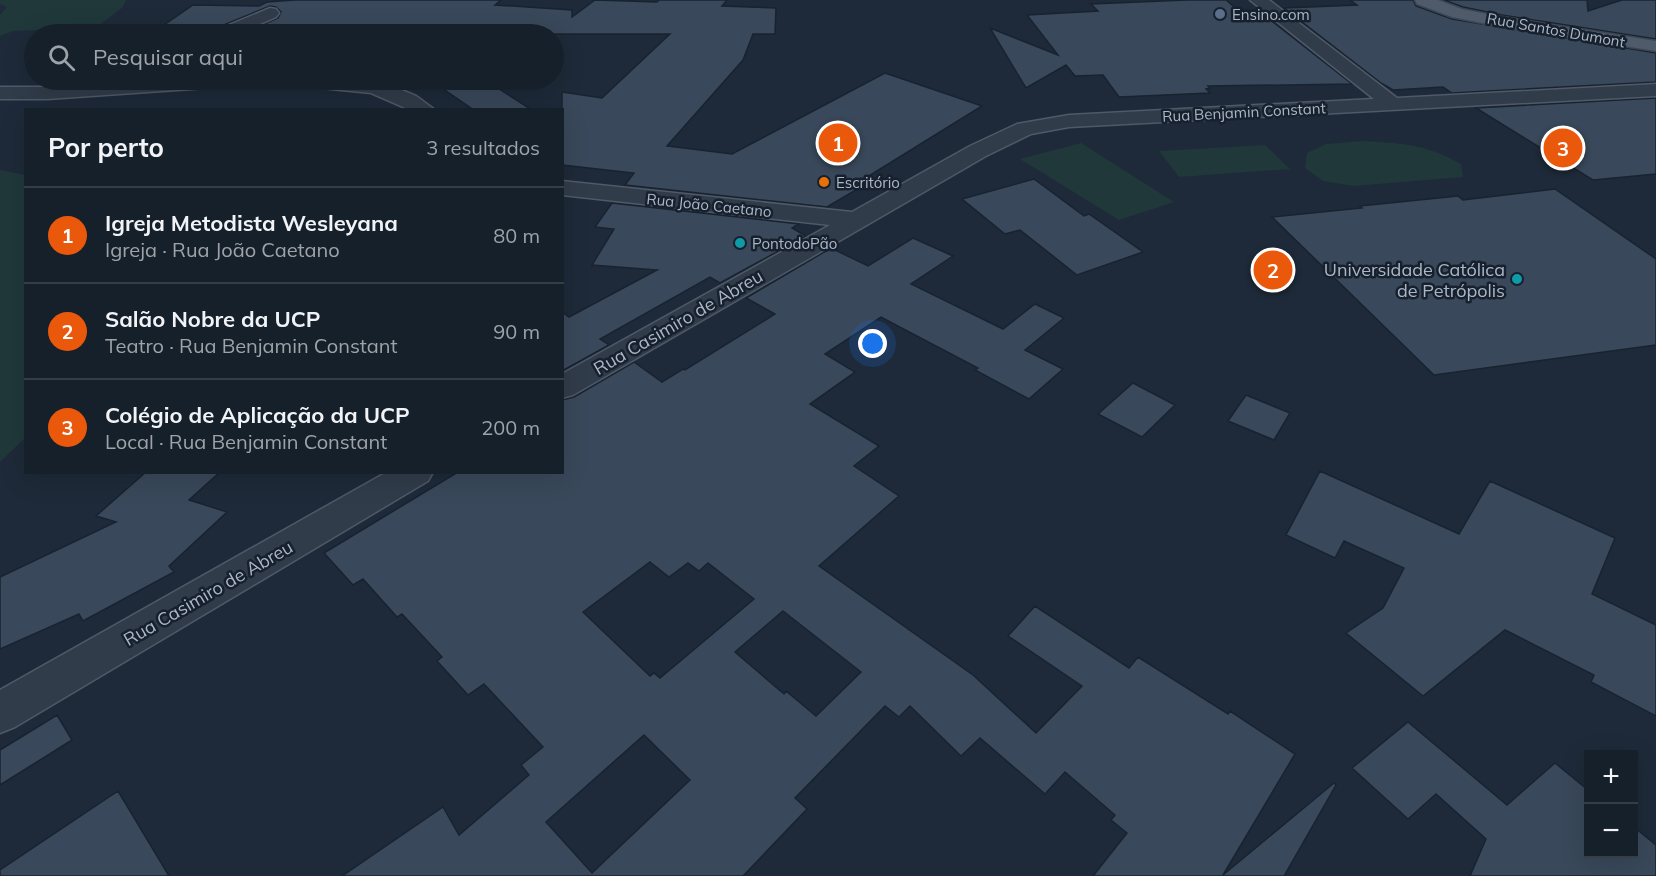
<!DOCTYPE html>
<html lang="pt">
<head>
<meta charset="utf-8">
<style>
	:root { --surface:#16202b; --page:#232d37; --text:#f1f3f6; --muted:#9ea3a9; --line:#353e47; --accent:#ea580c }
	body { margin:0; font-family:Mulish,sans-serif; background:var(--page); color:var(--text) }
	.controls { position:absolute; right:18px; bottom:18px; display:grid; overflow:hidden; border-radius:0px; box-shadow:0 6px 24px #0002 }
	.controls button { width:54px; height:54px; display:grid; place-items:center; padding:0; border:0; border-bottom:2px solid var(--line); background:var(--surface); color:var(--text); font:30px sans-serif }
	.you { position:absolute; left:873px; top:344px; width:21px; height:21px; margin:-15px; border:4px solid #fff; border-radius:50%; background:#1a73e8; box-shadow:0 0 0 9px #1a73e833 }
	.badge { display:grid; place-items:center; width:39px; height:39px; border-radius:50%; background:var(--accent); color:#fff; font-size:20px; font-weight:700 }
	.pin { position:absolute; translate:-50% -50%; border:3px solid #fff; box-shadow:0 2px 6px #0006 }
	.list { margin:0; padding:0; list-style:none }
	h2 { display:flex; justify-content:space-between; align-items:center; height:78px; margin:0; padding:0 24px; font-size:26px }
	h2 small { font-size:20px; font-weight:400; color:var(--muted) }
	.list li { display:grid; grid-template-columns:39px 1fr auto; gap:18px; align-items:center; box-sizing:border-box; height:96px; padding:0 24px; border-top:2px solid var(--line) }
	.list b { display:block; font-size:22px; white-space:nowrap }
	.list p { margin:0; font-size:20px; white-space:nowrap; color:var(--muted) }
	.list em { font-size:20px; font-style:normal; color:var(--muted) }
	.icon { flex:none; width:33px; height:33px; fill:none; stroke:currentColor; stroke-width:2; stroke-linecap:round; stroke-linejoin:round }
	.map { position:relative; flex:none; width:1656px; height:876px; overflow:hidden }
	.search { position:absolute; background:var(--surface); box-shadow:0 6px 24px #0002; left:24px; top:24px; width:540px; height:66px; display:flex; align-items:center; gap:15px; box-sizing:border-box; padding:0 21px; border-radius:33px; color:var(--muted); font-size:22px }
	.panel { position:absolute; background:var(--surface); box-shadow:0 6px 24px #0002; left:24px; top:108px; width:540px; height:366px; border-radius:0px }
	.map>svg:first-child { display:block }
</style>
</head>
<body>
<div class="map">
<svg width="1656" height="876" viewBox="0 0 1656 876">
	<rect width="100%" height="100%" fill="#1e2a39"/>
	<path fill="#20383a" d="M 0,0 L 126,0 L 122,8 L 95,28 L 13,31 L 0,36 L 0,15 L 7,7 L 0,4 Z
		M 1362,141 C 1401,143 1426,144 1461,164 L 1463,177 L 1354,186 L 1323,181 L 1305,168 L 1307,153 L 1326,144 Z
		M 1081,143 L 1174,202 L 1119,220 L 1020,159 Z
		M 1265,145 L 1290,169 L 1179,177 L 1159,151 Z
		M 0,170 L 25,175 L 26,437 L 0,462 Z"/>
	<path fill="#39485a" stroke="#192330" stroke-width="1.5" fill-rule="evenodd" d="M 295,0 L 501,0 L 495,5 L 572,10 L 572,17 L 595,0 L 657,2 L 659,0 L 727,0 L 722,6 L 776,8 L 775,34 L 753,34 L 743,60 L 667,146 L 732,154 L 885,73 L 982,106 L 859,182 L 866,184 L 827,207 L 625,185 L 634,173 L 562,165 L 562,92 L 602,98 L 670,34 L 241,34 L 278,18 L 281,12 L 276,7 L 270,6 L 216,28 L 212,34 L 151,34 L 193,5 L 259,6 L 267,2 Z
		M 1187,0 L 1226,0 L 1239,11 L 1258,10 L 1352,84 L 1208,86 L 1210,88 L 1206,89 L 1210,93 L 1119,97 L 1103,75 L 1075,76 L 1066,65 L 1026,88 L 990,28 L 1058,55 L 1027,15 L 1098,11 L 1091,4 Z
		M 1350,0 L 1413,0 L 1416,6 L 1452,19 L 1656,53 L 1656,82 L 1452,93 L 1443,87 L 1393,90 L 1381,83 L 1284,8 L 1357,5 Z
		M 1444,0 L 1587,0 L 1588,11 L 1622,0 L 1656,0 L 1656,39 L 1502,15 L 1463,7 Z
		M 430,80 L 487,81 L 532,110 L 474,110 Z
		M 1656,98 L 1656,174 L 1593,180 L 1476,108 Z
		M 1034,179 L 1084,216 L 1089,214 L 1143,252 L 1077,275 L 1020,230 L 1005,234 L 962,199 Z
		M 1555,189 L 1656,259 L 1656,345 L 1434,375 L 1272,217 L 1362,208 L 1360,206 L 1458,196 L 1463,200 Z
		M 612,203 L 799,224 L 792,228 L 806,236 L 720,283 L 710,277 L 600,339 L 609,345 L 562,371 L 562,312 L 569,317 L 657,270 L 592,265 L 614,229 L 595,227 Z
		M 913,238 L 953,256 L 911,284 L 1003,329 L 1035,304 L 1064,318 L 1025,350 L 1063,369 L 1029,399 L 975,370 L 978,368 L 881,317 L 825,354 L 855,372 L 810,404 L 879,446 L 854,466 L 899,496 L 819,566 L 973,675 L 1036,733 L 1082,686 L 1008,636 L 1035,606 L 1129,668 L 1138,657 L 1228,714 L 1230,711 L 1295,754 L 1223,875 L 1334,783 L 1336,785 L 1284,876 L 1093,876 L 1127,833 L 1111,820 L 1115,815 L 1065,772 L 1045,794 L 980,738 L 961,756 L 910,706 L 899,717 L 885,706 L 795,798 L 807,809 L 743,876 L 342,876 L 443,807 L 459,835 L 529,775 L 521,765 L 543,747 L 484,684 L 468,695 L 437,661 L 442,657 L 402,614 L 397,617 L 363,579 L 353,585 L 324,553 L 458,472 L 562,472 L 562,400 L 574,397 L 634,362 L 662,382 L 683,369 L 685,370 L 775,314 L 746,298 L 831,248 L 868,266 ZM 650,562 L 669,577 L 688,563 L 699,571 L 708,563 L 754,599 L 660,678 L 654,673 L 650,676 L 583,612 ZM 783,611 L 861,672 L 816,716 L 786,691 L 784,694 L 735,652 ZM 644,735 L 690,780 L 592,873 L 546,822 Z
		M 1133,383 L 1175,405 L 1142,437 L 1098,414 Z
		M 1246,395 L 1290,413 L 1274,440 L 1228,421 Z
		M 1320,471 L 1459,534 L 1490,481 L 1615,538 L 1592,594 L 1656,625 L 1656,716 L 1591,682 L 1594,675 L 1505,630 L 1423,696 L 1346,633 L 1383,608 L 1404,568 L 1344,541 L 1335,558 L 1286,535 Z
		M 146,472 L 220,472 L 189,500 L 227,512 L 169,566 L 174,572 L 83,621 L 79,614 L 0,649 L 0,577 L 116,522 L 96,516 Z
		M 57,715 L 72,740 L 0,785 L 0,750 Z
		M 1408,722 L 1507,805 L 1555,763 L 1588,790 L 1588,854 L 1634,854 L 1634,827 L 1656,845 L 1656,876 L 1470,876 L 1486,839 L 1436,794 L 1408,819 L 1352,768 Z
		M 118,791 L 169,876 L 0,876 L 0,870 Z"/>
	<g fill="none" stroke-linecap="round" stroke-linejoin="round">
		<g stroke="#4f5968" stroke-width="3">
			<path id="minor" d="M 1250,0 L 1269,0 L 1397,98 L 1656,84 L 1656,96 L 1069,127 L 1031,134 L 986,156 L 573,395 L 562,398 L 562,374 L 830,225 L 562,195 L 562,181 L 852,212 L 970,146 L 1017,124 L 1069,115 L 1374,99 Z
				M 270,8 L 276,9 L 279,13 L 276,17 L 237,34 L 214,34 L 217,30 Z
				M 150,80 L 361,80 L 399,89 L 416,96 L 435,110 L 410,110 L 371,93 L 321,88 L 206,88 L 48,99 L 0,99 L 0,87 L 48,87 Z
				M 387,472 L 433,472 L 428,481 L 15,727 L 0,733 L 0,690 Z"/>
		</g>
		<g stroke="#3b4553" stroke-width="3">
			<path id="major" d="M 1415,0 L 1438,0 L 1462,9 L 1502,17 L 1656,41 L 1656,51 L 1502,27 L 1452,17 L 1417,4 Z"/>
		</g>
		<use href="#minor" fill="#313c4a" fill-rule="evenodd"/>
		<use href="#major" fill="#4f5b6a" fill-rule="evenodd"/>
	</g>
	<circle fill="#5c6f8a" stroke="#17212e" stroke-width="2" cx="1220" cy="14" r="6"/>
	<circle fill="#e8710a" stroke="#17212e" stroke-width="2" cx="824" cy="182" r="6"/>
	<g fill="#0f9aa8" stroke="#17212e" stroke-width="2">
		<circle cx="740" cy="243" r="6"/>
		<circle cx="1517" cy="279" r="6"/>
	</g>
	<g text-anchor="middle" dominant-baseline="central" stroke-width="5" stroke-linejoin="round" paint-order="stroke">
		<g font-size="15" fill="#abb6c7" stroke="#17212e" text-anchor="start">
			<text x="1232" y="14">Ensino.com</text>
			<text x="836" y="182">Escritório</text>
			<text x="752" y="243">PontodoPão</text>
		</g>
		<g font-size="15" fill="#abb6c7" stroke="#17212e">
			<text transform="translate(1556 30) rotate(10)">Rua Santos Dumont</text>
			<text transform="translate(1244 112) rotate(-3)">Rua Benjamin Constant</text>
			<text transform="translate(709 205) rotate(6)">Rua João Caetano</text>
		</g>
		<g font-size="18" fill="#abb6c7" stroke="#17212e" text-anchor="end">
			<text x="1505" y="269">Universidade Católica<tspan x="1505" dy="21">de Petrópolis</tspan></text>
		</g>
		<g font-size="18" fill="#abb6c7" stroke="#17212e">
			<text transform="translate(678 322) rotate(-30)">Rua Casimiro de Abreu</text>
			<text transform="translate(208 593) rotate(-30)">Rua Casimiro de Abreu</text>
		</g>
	</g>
</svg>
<div class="controls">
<button>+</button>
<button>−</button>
</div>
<div class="you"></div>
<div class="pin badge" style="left:838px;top:143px">1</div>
<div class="pin badge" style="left:1273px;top:270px">2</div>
<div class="pin badge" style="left:1563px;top:148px">3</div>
<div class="search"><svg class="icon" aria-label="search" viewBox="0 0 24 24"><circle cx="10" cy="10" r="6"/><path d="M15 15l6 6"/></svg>Pesquisar aqui</div>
<section class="panel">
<h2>Por perto<small>3 resultados</small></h2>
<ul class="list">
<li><span class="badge">1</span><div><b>Igreja Metodista Wesleyana</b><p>Igreja · Rua João Caetano</p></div><em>80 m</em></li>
<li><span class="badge">2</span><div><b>Salão Nobre da UCP</b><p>Teatro · Rua Benjamin Constant</p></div><em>90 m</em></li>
<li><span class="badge">3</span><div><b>Colégio de Aplicação da UCP</b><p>Local · Rua Benjamin Constant</p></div><em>200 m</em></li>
</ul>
</section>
</div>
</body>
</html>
